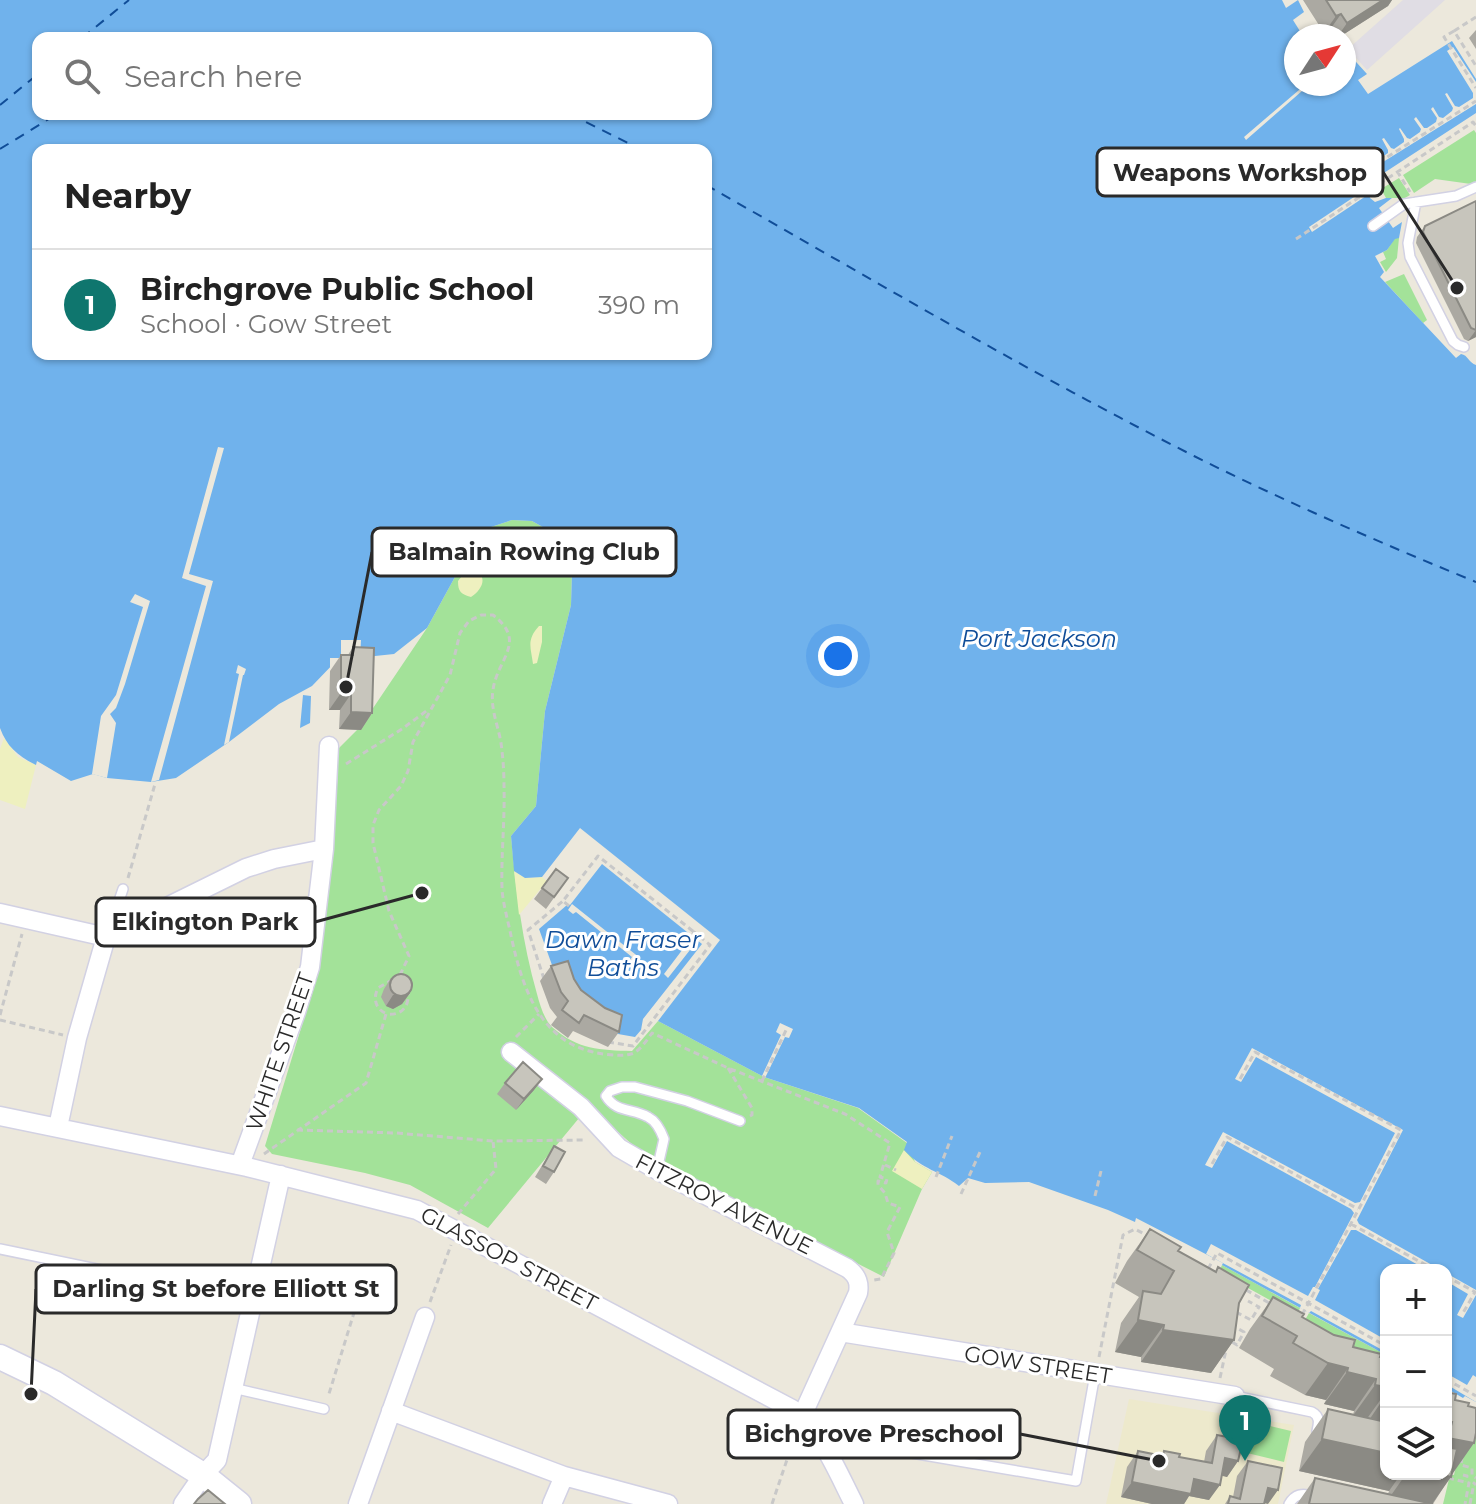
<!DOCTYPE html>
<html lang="en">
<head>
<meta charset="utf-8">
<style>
	:root { --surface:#fff; --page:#f2f2f2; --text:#222; --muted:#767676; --line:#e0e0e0; --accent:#0f766e }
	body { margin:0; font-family:Montserrat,sans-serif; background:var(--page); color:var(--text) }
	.controls { position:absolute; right:24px; bottom:24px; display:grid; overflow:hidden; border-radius:16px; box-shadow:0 2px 6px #0004 }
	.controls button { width:72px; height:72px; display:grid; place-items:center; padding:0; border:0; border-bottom:2px solid var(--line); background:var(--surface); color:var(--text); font:40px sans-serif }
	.compass { position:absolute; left:1284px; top:24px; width:72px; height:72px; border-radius:50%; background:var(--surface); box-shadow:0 2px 6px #0004; rotate:54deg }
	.you { position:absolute; left:838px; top:656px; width:28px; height:28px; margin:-20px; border:6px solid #fff; border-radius:50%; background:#1a73e8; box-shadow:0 0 0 12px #1a73e833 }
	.badge { display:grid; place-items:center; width:52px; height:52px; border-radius:50%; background:var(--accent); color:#fff; font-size:26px; font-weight:700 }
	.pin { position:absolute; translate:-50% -66px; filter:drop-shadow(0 2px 4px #0008) }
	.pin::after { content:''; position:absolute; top:42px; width:28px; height:24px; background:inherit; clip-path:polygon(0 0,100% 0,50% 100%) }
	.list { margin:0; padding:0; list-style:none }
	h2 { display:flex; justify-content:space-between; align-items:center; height:104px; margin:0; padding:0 32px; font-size:34px }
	h2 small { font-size:26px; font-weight:400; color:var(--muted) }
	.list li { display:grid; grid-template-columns:52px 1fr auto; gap:24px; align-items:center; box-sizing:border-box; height:112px; padding:0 32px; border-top:2px solid var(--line) }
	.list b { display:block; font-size:30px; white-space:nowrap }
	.list p { margin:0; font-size:26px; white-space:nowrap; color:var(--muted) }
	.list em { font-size:26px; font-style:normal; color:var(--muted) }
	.icon { flex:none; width:44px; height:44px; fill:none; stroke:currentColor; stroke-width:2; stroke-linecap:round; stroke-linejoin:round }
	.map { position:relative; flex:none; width:1476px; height:1504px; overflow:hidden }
	.search { position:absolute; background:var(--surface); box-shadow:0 2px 6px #0004; left:32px; top:32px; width:680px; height:88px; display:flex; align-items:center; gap:20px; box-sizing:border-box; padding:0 28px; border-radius:16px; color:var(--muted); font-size:30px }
	.panel { position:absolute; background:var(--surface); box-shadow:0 2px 6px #0004; left:32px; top:144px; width:680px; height:216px; border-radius:16px }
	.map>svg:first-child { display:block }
</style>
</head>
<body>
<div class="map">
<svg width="1476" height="1504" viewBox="0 0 1476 1504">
	<rect width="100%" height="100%" fill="#ece8dc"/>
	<path fill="#e0dde4" d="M 1403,0 L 1445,0 L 1367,70 L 1348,49 Z"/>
	<path fill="#ede9cc" d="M 1129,1399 L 1294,1425 L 1278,1504 L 1106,1504 Z"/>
	<path fill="#a3e299" d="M 1474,130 L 1476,133 L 1476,182 L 1471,184 L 1435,179 L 1414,193 L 1403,175 Z
		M 1399,178 L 1410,195 L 1405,198 L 1386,198 L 1381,189 Z
		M 1395,238 L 1399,238 L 1397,258 L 1386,272 L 1380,262 L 1386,259 L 1383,252 L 1387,250 Z
		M 1404,274 L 1427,320 L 1423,323 L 1385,282 Z
		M 512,520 L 532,521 L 548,530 L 563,548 L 572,572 L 571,605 L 545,711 L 536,806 L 511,836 C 516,890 522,942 537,994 C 540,1005 544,1019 552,1027 C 578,1050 600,1050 632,1051 L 658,1021 L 764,1077 L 858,1108 L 907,1143 L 915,1162 L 932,1172 L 922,1189 L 884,1277 L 654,1160 L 635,1147 L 589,1106 L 488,1228 L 410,1185 L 365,1173 L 272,1154 L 265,1146 L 320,966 L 338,773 L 332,755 L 361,726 L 427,628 L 473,544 L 488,528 Z
		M 1222,1265 L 1300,1308 L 1297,1315 L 1219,1272 Z
		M 1309,1313 L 1386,1355 L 1386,1365 L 1305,1320 Z
		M 1476,1414 L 1476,1504 L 1443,1504 L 1450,1475 L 1454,1475 L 1467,1421 Z
		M 1240,1419 L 1291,1431 L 1284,1462 L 1247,1453 L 1236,1436 Z"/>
	<path fill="#eef0bf" d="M 472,569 C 489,575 483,589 471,597 C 461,594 458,592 458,581 L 466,571 Z
		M 539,626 L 542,626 L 542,642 L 537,663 L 533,664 C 531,648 526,640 539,626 Z
		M 4,738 L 18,757 L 36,765 L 25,809 L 0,800 L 0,749 Z
		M 514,871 L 525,878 L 542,877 L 547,881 L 519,915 Z
		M 904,1150 L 915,1162 L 932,1172 L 922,1189 L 892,1171 Z"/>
	<path fill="#70b2ec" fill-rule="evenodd" d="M 0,0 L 1282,0 L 1286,8 L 1298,0 L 1304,12 L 1293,20 L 1303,36 L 1296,36 L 1296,84 L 1344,84 L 1344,54 L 1347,52 L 1367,74 L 1358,80 L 1368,94 L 1452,41 L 1476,79 L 1476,113 L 1367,184 L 1366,186 L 1356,193 L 1360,200 L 1369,194 L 1370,198 L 1375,202 L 1386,198 L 1392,198 L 1379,208 L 1393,228 L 1402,222 L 1399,238 L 1395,239 L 1387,250 L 1375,256 L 1384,272 L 1380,277 L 1456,358 L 1461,354 C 1468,355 1469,363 1476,365 L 1476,1402 L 1465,1396 L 1463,1398 L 1446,1388 L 1446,1270 L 1386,1270 L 1386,1355 L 1222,1265 L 1223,1263 L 1136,1218 L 1135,1222 L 1108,1210 L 1029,1182 L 985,1183 L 968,1178 L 959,1186 C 940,1171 923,1170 904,1150 L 907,1142 L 859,1108 L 764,1077 L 658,1021 L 720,940 L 580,828 L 542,877 L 525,878 L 514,871 L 511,836 L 536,806 L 545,711 L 571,605 L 572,573 L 563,548 L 548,530 L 532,521 L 512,520 L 488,528 L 473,544 L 427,628 L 394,654 L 337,660 L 312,686 L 279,704 L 229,742 L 176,778 L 151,782 L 107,778 L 93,774 L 71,781 L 37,761 L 36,765 C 18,756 7,747 0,728 ZM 38,38 L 706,38 L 706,114 L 38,114 ZM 38,150 L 706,150 L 706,354 L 38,354 Z
		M 303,695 L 311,696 L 310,723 L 300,728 Z
		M 602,864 L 702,944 L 643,1019 L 641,1030 L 635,1037 L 618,1034 L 594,1024 L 552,965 L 539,929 L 567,905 L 570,905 Z"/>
	<path fill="#ece8dc" d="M 1453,47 L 1476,82 L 1476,104 L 1359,177 L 1349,161 L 1352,159 L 1357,167 L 1361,169 L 1371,163 L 1372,160 L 1366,151 L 1368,149 L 1374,158 L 1379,159 L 1388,153 L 1388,150 L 1382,139 L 1384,138 L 1391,148 L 1394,149 L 1404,142 L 1404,139 L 1399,129 L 1400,128 L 1407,138 L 1410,139 L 1420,132 L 1421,129 L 1414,119 L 1416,117 L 1424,128 L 1427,128 L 1436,122 L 1437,118 L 1431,109 L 1433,107 L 1439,117 L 1443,118 L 1452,111 L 1453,108 L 1445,94 L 1447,93 L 1455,106 L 1459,107 L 1473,98 L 1473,93 L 1447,51 Z
		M 1306,84 L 1310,84 L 1246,140 L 1244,137 Z
		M 1357,195 L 1360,200 L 1312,232 L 1309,227 Z
		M 218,447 L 224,448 L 189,574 L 213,581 L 159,780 L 151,782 L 206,586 L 182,578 Z
		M 135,594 L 150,601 L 125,684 L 116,708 L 110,714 L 116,723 L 107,778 L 92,774 L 101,716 L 116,695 L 143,607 L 130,602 Z
		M 341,640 L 361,640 L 360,659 L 376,661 L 362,661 L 330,671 L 330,658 L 341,658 Z
		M 238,665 L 246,669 L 244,675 L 243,675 L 229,742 L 224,745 L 239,674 L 236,673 Z
		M 572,904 L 640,958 L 636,964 L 630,960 L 632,957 L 576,912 L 573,914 L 568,910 Z
		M 692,937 L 697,941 L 668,978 L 664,974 Z
		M 780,1023 L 793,1029 L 789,1038 L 785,1037 L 765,1078 L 762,1076 L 781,1035 L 776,1032 Z
		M 1252,1048 L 1403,1130 L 1357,1220 L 1359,1224 L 1441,1270 L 1427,1270 L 1356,1230 L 1351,1230 L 1318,1289 L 1320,1290 L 1315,1300 L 1386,1340 L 1386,1352 L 1311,1311 L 1309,1313 L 1300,1308 L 1301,1305 L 1206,1254 L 1211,1244 L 1308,1296 L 1313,1287 L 1315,1287 L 1354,1213 L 1351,1209 L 1227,1141 L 1212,1168 L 1205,1165 L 1223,1132 L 1355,1203 L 1360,1202 L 1395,1133 L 1256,1057 L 1241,1082 L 1235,1079 Z
		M 1446,1273 L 1476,1290 L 1476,1295 L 1463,1318 L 1457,1315 L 1468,1294 L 1446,1281 Z
		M 1446,1373 L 1467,1385 L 1473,1375 L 1476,1377 L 1476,1402 L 1446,1384 Z"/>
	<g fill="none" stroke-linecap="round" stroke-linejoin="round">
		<path stroke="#104d98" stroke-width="2" stroke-dasharray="10 8" stroke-linecap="butt" d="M 82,38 L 129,0
			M 0,105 L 38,74
			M 570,114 L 642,150
			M 0,149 L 57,114
			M 706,185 C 868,277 1028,372 1194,456 C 1286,502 1381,543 1476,582"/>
		<g stroke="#d2d1e3" stroke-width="12">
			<path id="lane" d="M 1416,202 L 1408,243 L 1410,257 L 1453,341 L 1458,345 L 1464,347
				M 1373,226 L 1404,204 L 1456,196 L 1476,187
				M 108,933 L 123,889
				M 657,1170 L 664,1139 C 661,1131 656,1121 648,1117 C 633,1108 616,1113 606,1096 L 610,1091 L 622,1087 L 635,1087 L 687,1101 L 740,1121
				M 0,1249 L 252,1301
				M 233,1388 L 324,1409
				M 1235,1396 L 1312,1412 C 1320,1416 1319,1423 1317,1431
				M 818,1437 L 1076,1481 L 1095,1374
				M 1289,1504 C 1295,1494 1302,1493 1313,1496"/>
		</g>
		<g stroke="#d2d1e3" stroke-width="21">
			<path id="street" d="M 0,913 L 106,937
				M 106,937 L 246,868 L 274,859 L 324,849
				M 511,1052 L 581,1107 L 619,1148 L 657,1170 L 847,1268 C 857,1275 860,1282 858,1293 L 802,1416
				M 0,1116 L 247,1167 L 417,1210 L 792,1409 C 822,1432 837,1471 854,1504
				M 58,1127 L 77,1038 L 106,937
				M 240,1165 L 296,1012 L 310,967 L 324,849 L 329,746
				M 840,1332 L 1235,1396
				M 391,1411 L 564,1476 L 668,1504
				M 183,1504 L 203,1475 L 217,1460 L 281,1175
				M 358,1504 L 425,1317
				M 552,1504 L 564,1476"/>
		</g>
		<g stroke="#d2d1e3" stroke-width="27">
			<path id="secondary" d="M 0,1357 L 54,1383 L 203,1475 L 239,1504"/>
		</g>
		<path stroke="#c8c8c8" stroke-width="3" stroke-dasharray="6 4" stroke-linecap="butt" d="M 1476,17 L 1454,31 L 1476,66
			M 1454,31 L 1444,37 L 1476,88
			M 1397,171 L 1410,192
			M 1362,173 L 1476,101
			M 1296,239 L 1473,122 L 1476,126
			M 346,764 L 402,729 L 429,709
			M 128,878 L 155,784
			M 569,906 L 563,901 L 598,856 L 694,932
			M 400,975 L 409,956 L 389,911 L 373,843 L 373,825 L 379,810 L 401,786 L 408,771 L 413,742 L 450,675 L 460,633 L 469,621 L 481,615 L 493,615 C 528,642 497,659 493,690 C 490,708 498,725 501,743 C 503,757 504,772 504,786 C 505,820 501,855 502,889 C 503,903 507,917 510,931 C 520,978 535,1036 589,1051 C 599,1054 621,1057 631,1054 C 639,1052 647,1040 652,1033 L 728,1068 L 845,1114 L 890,1143 L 880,1177 L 887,1179 L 886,1183 L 878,1181 L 878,1185 L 885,1193 L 888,1203 L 900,1207 L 887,1232 L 894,1253 L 881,1279 L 874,1280
			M 544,979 L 528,930 L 563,901
			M 385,1013 C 375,1008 373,998 378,988 L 390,981
			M 0,1015 L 22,934
			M 0,1020 L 63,1035
			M 516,1037 L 539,1014
			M 608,1042 L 633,1046 L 710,945 L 694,932 L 692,936
			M 728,1068 L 752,1108 L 752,1115 L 750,1116
			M 1240,1079 L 1255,1052 L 1401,1130 L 1301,1317
			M 762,1081 L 787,1028
			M 297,1130 L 396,1133 L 493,1141 L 586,1140
			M 264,1154 L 366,1083 L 386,1014 C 400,1016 409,1008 408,994
			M 1212,1164 L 1227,1137 L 1358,1209
			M 885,1165 L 896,1170
			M 936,1177 L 952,1136
			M 961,1194 L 980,1152
			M 1095,1196 L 1101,1171
			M 458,1214 L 496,1169 L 493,1141
			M 1351,1224 L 1435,1270
			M 276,1268 L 361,1290 L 328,1397
			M 1208,1269 L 1217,1253 L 1386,1346
			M 1446,1276 L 1475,1292 L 1463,1313
			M 1246,1290 L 1271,1304
			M 430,1302 L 451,1245
			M 1236,1312 L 1251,1320 L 1259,1307 L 1248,1301
			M 1232,1342 L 1237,1345 L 1244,1332 L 1233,1326
			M 1099,1357 L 1123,1235 L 1135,1229 L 1148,1236
			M 1220,1378 L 1226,1350
			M 1446,1379 L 1476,1396
			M 1462,1457 L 1461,1465 L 1472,1468 L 1472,1475 L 1476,1478
			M 1463,1475 L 1467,1476 L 1466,1482
			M 1448,1478 L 1469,1483 L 1465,1504
			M 772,1504 L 795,1436
			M 1470,1504 L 1474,1483 L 1476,1485"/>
		<use href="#lane" stroke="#fff" stroke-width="9"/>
		<use href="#street" stroke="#fff" stroke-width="18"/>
		<use href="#secondary" stroke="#fff" stroke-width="24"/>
	</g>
	<path fill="#aba9a2" d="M 1303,0 L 1392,0 L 1388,6 L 1341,36 L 1332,36 L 1329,31 L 1324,33 Z
		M 1476,30 L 1476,49 L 1469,38 Z
		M 1476,201 L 1476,337 L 1468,341 L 1464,339 L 1416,243 L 1417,237 L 1425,226 Z
		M 353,647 L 372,713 L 361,730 L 339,729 L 340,710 L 329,710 L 330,671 L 341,655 L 348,655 Z
		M 556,869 L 568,878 L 546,909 L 534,899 Z
		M 551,966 L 581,990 L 619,1032 L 608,1047 L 573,1031 L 568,1038 L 551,1025 L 557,1017 L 550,1008 L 540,981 Z
		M 391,978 L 410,993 L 402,1004 L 393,1009 L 386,1006 L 381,997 L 384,989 Z
		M 505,1083 L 534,1090 L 516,1110 L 497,1094 Z
		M 554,1146 L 554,1172 L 546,1184 L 535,1177 Z
		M 1150,1229 L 1178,1251 L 1239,1303 L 1234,1340 L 1211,1373 L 1141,1362 L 1141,1357 L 1115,1352 L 1121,1323 L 1139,1297 L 1115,1283 L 1127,1261 Z
		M 1273,1297 L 1302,1317 L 1353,1347 L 1386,1358 L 1386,1474 L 1446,1474 L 1446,1392 L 1455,1400 L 1452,1474 L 1433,1504 L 1297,1504 L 1315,1478 L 1388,1494 L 1389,1491 L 1299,1471 L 1305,1442 L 1328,1409 L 1353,1415 L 1354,1411 L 1324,1404 L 1326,1400 L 1305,1395 L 1270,1376 L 1274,1369 L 1239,1348 L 1250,1329 Z
		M 1217,1435 L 1238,1461 L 1227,1477 L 1222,1475 L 1209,1500 L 1189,1496 L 1184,1504 L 1152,1504 L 1121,1497 L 1127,1467 L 1138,1451 L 1161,1456 L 1164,1451 L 1179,1457 L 1204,1462 L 1206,1451 Z
		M 1248,1461 L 1264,1504 L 1225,1504 L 1230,1496 L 1233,1497 L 1237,1476 Z"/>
	<path fill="#8b8a84" d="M 1383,0 L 1392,0 L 1388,6 L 1341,36 L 1338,36 L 1347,23 Z
		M 1341,14 L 1329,31 L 1324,33 L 1336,16 Z
		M 1476,330 L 1476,337 L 1468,341 Z
		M 341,693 L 351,694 L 340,710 L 329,710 Z
		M 351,712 L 372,713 L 361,730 L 339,729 Z
		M 410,993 L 402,1004 L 393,1009 L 386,1006 L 393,995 Z
		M 542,1079 L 534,1090 L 516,1110 L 524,1099 Z
		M 1138,1320 L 1164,1325 L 1141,1357 L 1115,1352 Z
		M 1163,1330 L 1234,1340 L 1211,1373 L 1141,1362 Z
		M 1328,1363 L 1348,1368 L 1326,1400 L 1305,1395 Z
		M 1347,1372 L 1376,1379 L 1354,1411 L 1324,1404 Z
		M 1375,1385 L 1386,1387 L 1386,1392 L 1366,1420 L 1352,1417 Z
		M 1386,1395 L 1386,1416 L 1377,1429 L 1365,1426 Z
		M 1446,1421 L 1452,1422 L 1446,1430 Z
		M 1448,1438 L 1474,1443 L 1451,1476 L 1446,1474 L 1446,1441 Z
		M 1322,1439 L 1386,1453 L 1386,1474 L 1401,1474 L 1389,1491 L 1299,1471 Z
		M 1225,1458 L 1238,1461 L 1227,1477 L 1214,1474 Z
		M 1406,1474 L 1439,1474 L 1451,1477 L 1432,1504 L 1387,1501 Z
		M 1194,1479 L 1220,1485 L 1209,1500 L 1189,1496 L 1184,1504 L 1152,1504 L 1121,1497 L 1132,1482 Z
		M 1268,1488 L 1278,1490 L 1268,1504 L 1258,1502 Z"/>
	<path fill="#c7c5bc" stroke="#8b8a84" stroke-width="2" d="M 1326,0 L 1383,0 L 1347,23 L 1341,14 L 1336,16 Z
		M 1476,201 L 1476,330 L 1471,328 L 1423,232 L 1425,226 Z
		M 353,647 L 374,648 L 372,713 L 351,712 L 351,694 L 341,693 L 341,655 L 353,655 Z
		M 556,869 L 568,878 L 554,897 L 542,888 Z
		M 568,961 L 574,979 L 581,990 L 605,1008 L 622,1015 L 619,1032 L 584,1015 L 579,1023 L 562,1010 L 568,1001 L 561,992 L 551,966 Z
		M390 985a11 11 0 1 1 22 0a11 11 0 1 1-22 0Z
		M 523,1062 L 542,1079 L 524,1099 L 505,1083 Z
		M 554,1146 L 565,1152 L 554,1172 L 543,1166 Z
		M 1150,1229 L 1181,1247 L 1178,1251 L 1216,1272 L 1218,1267 L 1249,1285 L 1239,1303 L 1234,1340 L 1163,1330 L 1164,1325 L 1138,1320 L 1143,1291 L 1161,1294 L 1174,1271 L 1137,1250 Z
		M 1273,1297 L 1304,1314 L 1302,1317 L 1334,1335 L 1355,1340 L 1353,1347 L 1381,1354 L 1380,1357 L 1386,1358 L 1386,1387 L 1375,1385 L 1376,1379 L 1347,1372 L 1348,1368 L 1328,1363 L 1293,1343 L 1297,1336 L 1262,1316 Z
		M 1446,1392 L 1456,1394 L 1455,1400 L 1469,1403 L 1468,1406 L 1476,1408 L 1476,1433 L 1474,1443 L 1448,1438 L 1452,1422 L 1446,1421 Z
		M 1328,1409 L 1386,1422 L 1386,1453 L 1322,1439 Z
		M 1217,1435 L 1243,1440 L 1238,1461 L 1225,1458 L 1220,1485 L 1194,1479 L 1191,1494 L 1132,1482 L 1138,1451 L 1163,1456 L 1164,1451 L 1180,1454 L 1179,1457 L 1212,1463 Z
		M 1446,1447 L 1457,1449 L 1451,1477 L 1439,1474 L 1446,1474 Z
		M 1248,1461 L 1282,1468 L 1278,1490 L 1268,1488 L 1264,1504 L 1228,1504 L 1230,1496 L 1240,1499 Z
		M 1315,1478 L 1433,1504 L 1309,1504 Z
		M 208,1490 L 225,1504 L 194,1504 L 198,1499 Z"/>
	<g text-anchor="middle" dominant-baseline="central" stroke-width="6" stroke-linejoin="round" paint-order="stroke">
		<g font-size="22" fill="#2a2a2a" stroke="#fff">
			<text transform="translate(280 1052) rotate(-71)">WHITE STREET</text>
			<text transform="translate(724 1204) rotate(27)">FITZROY AVENUE</text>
			<text transform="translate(509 1259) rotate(28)">GLASSOP STREET</text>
			<text transform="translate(1038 1365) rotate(9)">GOW STREET</text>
		</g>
		<g font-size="24" font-style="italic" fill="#104d98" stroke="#fff">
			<text x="1039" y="638">Port Jackson</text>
			<text x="623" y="939">Dawn Fraser<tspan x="623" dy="28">Baths</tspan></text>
		</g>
	</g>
	<path fill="none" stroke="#2a2a2a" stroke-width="3" d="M1457 288L1383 172M346 687L372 552M422 893L315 922M31 1394L36 1289M1159 1461L1020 1434"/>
	<g fill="#2a2a2a" stroke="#fff" stroke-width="3">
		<circle cx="1457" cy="288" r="8"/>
		<circle cx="346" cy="687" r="8"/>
		<circle cx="422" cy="893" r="8"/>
		<circle cx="31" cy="1394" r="8"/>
		<circle cx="1159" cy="1461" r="8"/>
	</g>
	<g fill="#fff" stroke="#2a2a2a" stroke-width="3">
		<rect x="1097" y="148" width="286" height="48" rx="8"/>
		<rect x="372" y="528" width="304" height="48" rx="8"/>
		<rect x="96" y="898" width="219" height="48" rx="8"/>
		<rect x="36" y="1265" width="360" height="48" rx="8"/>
		<rect x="728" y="1410" width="292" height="48" rx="8"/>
	</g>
	<g font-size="24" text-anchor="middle" font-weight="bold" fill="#2a2a2a">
		<text x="1240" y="181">Weapons Workshop</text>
		<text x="524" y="560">Balmain Rowing Club</text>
		<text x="205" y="930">Elkington Park</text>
		<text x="216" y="1297">Darling St before Elliott St</text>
		<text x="874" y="1442">Bichgrove Preschool</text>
	</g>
</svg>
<div class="controls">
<button>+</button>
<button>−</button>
<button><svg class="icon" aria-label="layers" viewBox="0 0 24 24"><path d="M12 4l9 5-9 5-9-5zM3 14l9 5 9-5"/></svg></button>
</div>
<svg class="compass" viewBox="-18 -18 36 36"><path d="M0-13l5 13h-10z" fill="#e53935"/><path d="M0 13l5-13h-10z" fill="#767676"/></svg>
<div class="you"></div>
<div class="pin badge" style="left:1245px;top:1461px">1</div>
<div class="search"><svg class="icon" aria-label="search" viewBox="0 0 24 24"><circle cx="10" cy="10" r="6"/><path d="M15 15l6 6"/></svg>Search here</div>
<section class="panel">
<h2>Nearby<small></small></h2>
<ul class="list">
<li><span class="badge">1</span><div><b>Birchgrove Public School</b><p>School · Gow Street</p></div><em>390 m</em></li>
</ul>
</section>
</div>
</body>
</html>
